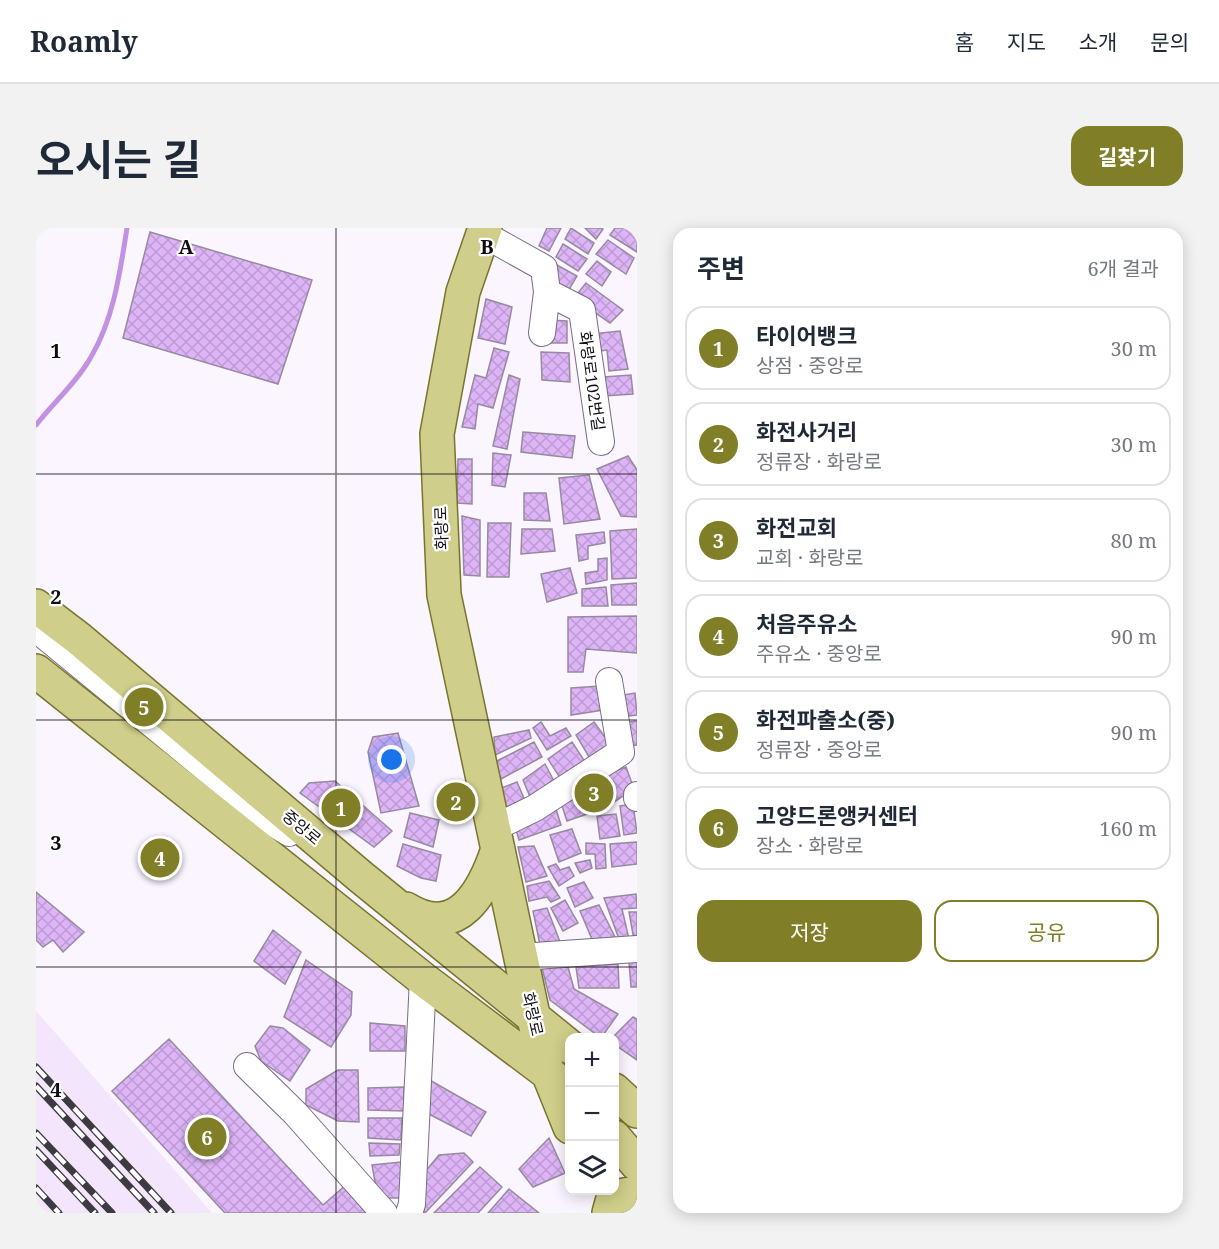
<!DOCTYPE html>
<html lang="ko">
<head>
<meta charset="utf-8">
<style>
	:root { --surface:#fff; --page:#f2f2f3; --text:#1f2937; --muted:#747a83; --line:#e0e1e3; --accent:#807f27 }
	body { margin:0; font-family:"Noto Serif","Noto Sans KR",serif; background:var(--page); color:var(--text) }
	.controls { position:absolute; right:18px; bottom:18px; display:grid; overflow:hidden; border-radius:12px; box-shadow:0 3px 15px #0003 }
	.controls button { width:54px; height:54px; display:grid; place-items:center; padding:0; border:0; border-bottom:2px solid var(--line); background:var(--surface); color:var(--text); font:30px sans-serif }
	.you { position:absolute; left:356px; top:532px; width:21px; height:21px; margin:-15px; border:4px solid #fff; border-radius:50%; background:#1a73e8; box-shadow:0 0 0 9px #1a73e833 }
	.badge { display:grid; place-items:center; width:39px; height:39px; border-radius:50%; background:var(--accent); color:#fff; font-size:20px; font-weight:700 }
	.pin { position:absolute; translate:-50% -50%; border:3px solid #fff; box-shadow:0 2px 6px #0006 }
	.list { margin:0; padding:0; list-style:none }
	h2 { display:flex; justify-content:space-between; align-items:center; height:78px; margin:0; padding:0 24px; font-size:26px }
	h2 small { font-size:20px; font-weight:400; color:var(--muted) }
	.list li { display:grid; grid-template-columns:39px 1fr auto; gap:18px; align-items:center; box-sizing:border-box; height:84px; margin:0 12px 12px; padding:0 12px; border:2px solid var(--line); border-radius:18px }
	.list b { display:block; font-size:22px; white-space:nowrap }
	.list p { margin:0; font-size:20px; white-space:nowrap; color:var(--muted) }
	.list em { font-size:20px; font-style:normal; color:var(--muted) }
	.actions { display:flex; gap:12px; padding:18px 24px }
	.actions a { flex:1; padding:14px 0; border:2px solid var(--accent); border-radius:18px; text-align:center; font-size:21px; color:var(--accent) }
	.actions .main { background:var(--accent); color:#fff }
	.icon { flex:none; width:33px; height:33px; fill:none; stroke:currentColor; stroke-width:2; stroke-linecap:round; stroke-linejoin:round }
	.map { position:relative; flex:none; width:601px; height:985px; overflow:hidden; border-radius:18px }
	header { display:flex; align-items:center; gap:36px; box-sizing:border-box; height:84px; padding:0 30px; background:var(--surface); border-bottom:2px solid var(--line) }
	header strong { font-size:28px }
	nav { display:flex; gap:33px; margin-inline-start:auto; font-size:21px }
	.intro { display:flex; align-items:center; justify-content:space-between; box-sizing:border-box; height:144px; padding:0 36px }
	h1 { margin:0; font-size:42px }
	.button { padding:15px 27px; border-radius:18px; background:var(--accent); color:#fff; font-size:21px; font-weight:700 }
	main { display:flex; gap:36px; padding:0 36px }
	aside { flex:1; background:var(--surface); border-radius:18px; box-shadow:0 3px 15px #0003 }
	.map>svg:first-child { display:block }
</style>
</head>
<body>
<header>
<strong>Roamly</strong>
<nav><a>홈</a><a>지도</a><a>소개</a><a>문의</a></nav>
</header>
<div class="intro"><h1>오시는 길</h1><a class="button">길찾기</a></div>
<main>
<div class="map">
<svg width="601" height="985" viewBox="0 0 601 985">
	<defs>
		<pattern id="building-cross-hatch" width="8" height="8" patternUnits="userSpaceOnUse" patternTransform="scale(1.5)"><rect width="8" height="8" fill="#ddb5f7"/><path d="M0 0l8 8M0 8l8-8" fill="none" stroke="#bd9ad3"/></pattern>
	</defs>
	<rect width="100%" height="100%" fill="#faf5fe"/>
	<path fill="#f3e5fc" d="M 0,783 L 30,817 L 176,985 L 0,985 Z"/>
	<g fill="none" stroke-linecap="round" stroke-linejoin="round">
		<path stroke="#c391e2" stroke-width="5" d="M 0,197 C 18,174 41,154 55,129 C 78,90 84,44 91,0"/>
	</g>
	<path fill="url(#building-cross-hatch)" stroke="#968a9f" stroke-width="1.5" d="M 511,0 L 525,0 L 513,23 L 503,18 Z
		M 535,0 L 558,15 L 552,26 L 529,11 Z
		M 549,0 L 566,0 L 567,1 L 560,11 Z
		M 579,0 L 594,0 L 601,4 L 601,24 L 574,7 Z
		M 114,4 L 276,52 L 242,156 L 87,110 Z
		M 572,12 L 598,30 L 590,46 L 560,26 Z
		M 527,16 L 551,31 L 542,43 L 520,29 Z
		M 561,33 L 575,44 L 566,58 L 550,46 Z
		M 519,36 L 541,48 L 531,65 L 514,53 Z
		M 550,55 L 587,82 L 574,95 L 538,70 Z
		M 450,71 L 476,79 L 469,116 L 442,110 Z
		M 512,92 L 531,93 L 531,115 L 511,115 Z
		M 584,103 L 592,141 L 573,143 L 571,122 L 558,124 L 556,106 Z
		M 458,120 L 473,124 L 457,180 L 442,176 L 439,201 L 426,199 L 439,147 L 450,150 Z
		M 505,124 L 533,125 L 534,154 L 506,152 Z
		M 473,147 L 484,151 L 471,221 L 457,218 Z
		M 595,147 L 597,166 L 568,168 L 568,149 Z
		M 487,204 L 539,208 L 536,230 L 485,224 Z
		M 457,225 L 475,227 L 469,259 L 456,257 Z
		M 592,228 L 601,242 L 601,289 L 585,288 L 561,241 Z
		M 422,231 L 436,231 L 436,276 L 421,275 Z
		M 553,247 L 564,291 L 528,296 L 523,250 Z
		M 488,265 L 510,265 L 514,293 L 488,292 Z
		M 426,288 L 444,292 L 444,348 L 428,347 Z
		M 452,295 L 475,295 L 473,349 L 451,349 Z
		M 486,301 L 516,301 L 519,323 L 485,326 Z
		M 601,301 L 601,350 L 576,351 L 574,303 Z
		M 568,304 L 569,315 L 552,318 L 552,331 L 543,333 L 540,307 Z
		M 571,330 L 571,352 L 550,356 L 549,345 L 562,343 L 562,331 Z
		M 534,340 L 541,365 L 511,374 L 505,346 Z
		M 601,355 L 601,377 L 576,377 L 575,357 Z
		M 570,359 L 572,378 L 546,378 L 546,361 Z
		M 601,388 L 601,425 L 550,421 L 547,444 L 532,444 L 532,389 Z
		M 565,458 L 567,482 L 535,487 L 535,460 Z
		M 599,465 L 601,487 L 585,489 L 581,468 Z
		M 601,493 L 601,517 L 589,519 L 585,495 Z
		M 505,494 L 514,508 L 530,500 L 535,508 L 511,522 L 497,500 Z
		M 558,494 L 577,520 L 556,534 L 540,507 Z
		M 493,502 L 495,510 L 459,527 L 458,509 Z
		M 362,505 L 383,578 L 345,585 L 332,524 L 337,509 Z
		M 498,514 L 506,529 L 463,552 L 459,534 Z
		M 536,514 L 551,537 L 526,553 L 512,531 Z
		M 509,536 L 519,555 L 495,571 L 487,552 Z
		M 590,539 L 598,561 L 578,574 L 569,547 Z
		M 299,553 L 356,603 L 338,619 L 264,565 L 273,555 Z
		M 481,554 L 490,575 L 471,585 L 463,561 Z
		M 566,556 L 574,578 L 531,593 L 525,575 Z
		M 597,576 L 601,605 L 588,607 L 584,578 Z
		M 520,581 L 525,597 L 483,612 L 479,598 Z
		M 374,585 L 403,592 L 397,619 L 368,609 Z
		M 580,586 L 584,608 L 564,611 L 561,588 Z
		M 536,601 L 545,625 L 523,634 L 514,607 Z
		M 601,614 L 601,636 L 576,639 L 574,616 Z
		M 550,615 L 569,616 L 570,640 L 560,641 L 559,626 L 550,626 Z
		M 367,616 L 405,627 L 400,653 L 385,650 L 361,638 Z
		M 498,618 L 511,648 L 490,654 L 482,619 Z
		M 554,632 L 556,640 L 544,645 L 539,635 Z
		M 520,636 L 524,642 L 533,639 L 538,648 L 523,658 L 512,639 Z
		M 513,653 L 524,670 L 515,674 L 511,669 L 493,673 L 491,658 Z
		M 548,654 L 557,670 L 539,679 L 531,660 Z
		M 0,664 L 48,704 L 27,724 L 17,712 L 7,719 L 0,712 Z
		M 600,666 L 601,680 L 586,681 L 593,711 L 583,711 L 568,670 Z
		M 529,672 L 542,695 L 527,703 L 515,680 Z
		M 563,677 L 581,713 L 558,716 L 544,683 Z
		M 511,680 L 524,714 L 504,717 L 497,683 Z
		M 593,684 L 601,684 L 601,711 L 598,712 Z
		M 237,702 L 265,724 L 249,756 L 218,733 Z
		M 270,732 L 316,764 L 315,787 L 295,819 L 248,789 Z
		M 593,734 L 601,734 L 601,759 L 595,759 Z
		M 582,736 L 583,760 L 543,760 L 540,739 Z
		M 532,739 L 538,761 L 582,786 L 565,810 L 514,772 L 506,740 Z
		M 597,789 L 601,791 L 601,832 L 578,816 L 578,810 L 576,810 Z
		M 334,795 L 369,798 L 369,823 L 334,823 Z
		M 234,798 L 247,800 L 274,822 L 254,853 L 225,833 L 219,818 Z
		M 133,811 L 287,977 L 311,956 L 338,985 L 189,985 L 76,863 Z
		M 302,842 L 322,842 L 323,894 L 302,893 L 270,877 L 270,861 Z
		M 390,850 L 450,884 L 435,908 L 389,884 Z
		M 368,859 L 368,883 L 332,882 L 332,860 Z
		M 332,890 L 366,890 L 365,912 L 332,910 Z
		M 513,910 L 529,945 L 497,959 L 483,941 Z
		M 333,915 L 364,916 L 363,927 L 334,928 Z
		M 428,925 L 437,934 L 389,985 L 383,973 L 388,945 L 403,927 Z
		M 365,934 L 369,970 L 342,970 L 336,937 Z
		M 444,939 L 466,959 L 442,985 L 398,985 Z
		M 473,961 L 503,985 L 452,985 Z"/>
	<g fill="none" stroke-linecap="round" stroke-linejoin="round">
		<g stroke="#796d81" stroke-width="28">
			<path id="minor" d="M 447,6 L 508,40 L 511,64 L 546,82 L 565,214
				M 506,105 L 511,64
				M 0,401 L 235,594 L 253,605
				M 601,567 L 601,570
				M 458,600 L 499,580 L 585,524 L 573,453
				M 484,729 L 601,721
				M 211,838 L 259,885 L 348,985
				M 373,985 L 376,976 L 387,751"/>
		</g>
		<g stroke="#78752e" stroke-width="36">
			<path id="major" d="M 449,0 L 427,64 L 401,206 L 408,367 L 497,787 L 511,842 L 534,899
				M 0,378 L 42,410 L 325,649 L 534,819
				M 0,443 L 387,751 L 517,849
				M 370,681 C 422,713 448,663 462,621
				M 578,862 L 601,883
				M 578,909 L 601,936
				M 573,985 L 576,974 L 588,967 L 601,965"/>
		</g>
		<use href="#minor" stroke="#fff" stroke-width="26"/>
		<use href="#major" stroke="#cfce8a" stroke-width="33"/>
		<g stroke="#3e3a41" stroke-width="7">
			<path id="rail" d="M 0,839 L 135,985
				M 0,858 L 118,985
				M 0,905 L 76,985
				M 0,922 L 59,985
				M 0,960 L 23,985"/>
		</g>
		<use href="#rail" stroke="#fff" stroke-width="4.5" stroke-dasharray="14" stroke-linecap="butt"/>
	</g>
	<path fill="none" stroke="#110d14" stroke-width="1.5" stroke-opacity="0.55" d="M 300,0 L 300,985M 0,246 L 601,246M 0,492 L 601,492M 0,739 L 601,739"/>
	<g text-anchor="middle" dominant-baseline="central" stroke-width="4.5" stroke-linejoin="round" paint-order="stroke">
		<g font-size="16" fill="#110d14" stroke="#fff">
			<text transform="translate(556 153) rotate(82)">화랑로102번길</text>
			<text transform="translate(405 300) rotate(-92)">화랑로</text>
			<text transform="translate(266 599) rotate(40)">중앙로</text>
			<text transform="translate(497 786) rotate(77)">화랑로</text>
		</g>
	</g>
	<g font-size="20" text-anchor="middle" font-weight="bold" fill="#110d14" stroke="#fff" stroke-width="4.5" stroke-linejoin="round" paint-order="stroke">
		<text x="150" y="26">A</text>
		<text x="451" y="26">B</text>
		<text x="20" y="130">1</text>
		<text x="20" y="376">2</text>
		<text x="20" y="622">3</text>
		<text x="20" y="869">4</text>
	</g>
</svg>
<div class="controls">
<button>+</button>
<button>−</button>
<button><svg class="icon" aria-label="layers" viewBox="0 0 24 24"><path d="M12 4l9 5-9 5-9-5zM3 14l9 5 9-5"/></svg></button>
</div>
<div class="you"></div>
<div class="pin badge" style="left:305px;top:580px">1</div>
<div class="pin badge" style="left:420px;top:574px">2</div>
<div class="pin badge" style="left:558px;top:565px">3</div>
<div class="pin badge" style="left:124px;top:630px">4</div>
<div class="pin badge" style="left:108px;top:479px">5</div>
<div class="pin badge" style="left:171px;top:909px">6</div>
</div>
<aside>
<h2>주변<small>6개 결과</small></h2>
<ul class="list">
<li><span class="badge">1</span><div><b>타이어뱅크</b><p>상점 · 중앙로</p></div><em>30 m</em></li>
<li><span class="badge">2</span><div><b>화전사거리</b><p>정류장 · 화랑로</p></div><em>30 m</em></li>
<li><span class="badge">3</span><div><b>화전교회</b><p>교회 · 화랑로</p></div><em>80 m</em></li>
<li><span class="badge">4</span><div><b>처음주유소</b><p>주유소 · 중앙로</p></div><em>90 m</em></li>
<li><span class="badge">5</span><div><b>화전파출소(중)</b><p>정류장 · 중앙로</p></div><em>90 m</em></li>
<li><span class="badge">6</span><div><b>고양드론앵커센터</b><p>장소 · 화랑로</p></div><em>160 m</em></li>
</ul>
<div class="actions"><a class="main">저장</a><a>공유</a></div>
</aside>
</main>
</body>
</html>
